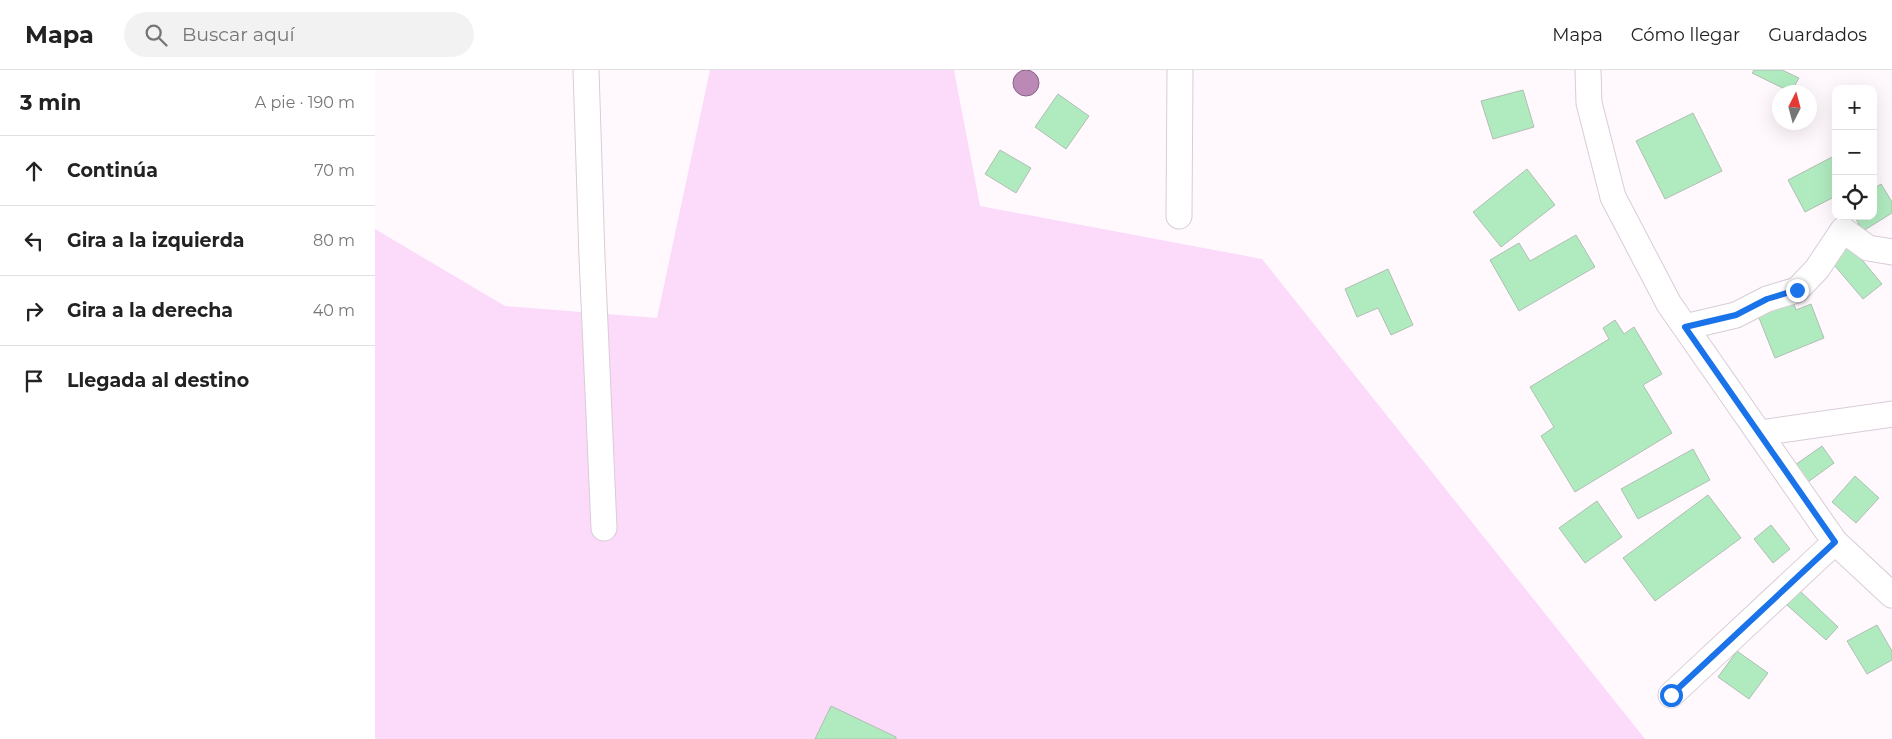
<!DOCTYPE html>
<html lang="es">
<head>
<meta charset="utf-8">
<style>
	:root { --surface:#fff; --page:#f2f2f2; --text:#222; --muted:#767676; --line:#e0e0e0 }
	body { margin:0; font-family:Montserrat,sans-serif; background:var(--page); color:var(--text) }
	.controls { position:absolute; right:15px; top:15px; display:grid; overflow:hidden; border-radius:10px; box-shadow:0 5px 20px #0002 }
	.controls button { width:45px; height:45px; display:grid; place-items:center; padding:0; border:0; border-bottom:1px solid var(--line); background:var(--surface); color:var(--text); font:25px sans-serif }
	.compass { position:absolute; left:1397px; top:15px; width:45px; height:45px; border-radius:50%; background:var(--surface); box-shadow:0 5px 20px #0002; rotate:6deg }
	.stop { position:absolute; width:15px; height:15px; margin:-11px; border:4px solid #1a73e8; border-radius:50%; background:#fff }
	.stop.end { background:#1a73e8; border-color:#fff; box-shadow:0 1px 5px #0008 }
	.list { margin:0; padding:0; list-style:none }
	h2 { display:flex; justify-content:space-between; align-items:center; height:65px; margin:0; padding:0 20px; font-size:21px }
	h2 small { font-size:16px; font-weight:400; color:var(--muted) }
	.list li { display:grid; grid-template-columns:32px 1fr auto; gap:15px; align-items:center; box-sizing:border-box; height:70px; padding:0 20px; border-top:1px solid var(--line) }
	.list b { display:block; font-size:19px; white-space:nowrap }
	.list em { font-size:16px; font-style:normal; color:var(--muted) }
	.icon { flex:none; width:28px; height:28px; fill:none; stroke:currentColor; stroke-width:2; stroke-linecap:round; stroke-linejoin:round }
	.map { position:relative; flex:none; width:1517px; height:669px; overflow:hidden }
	header { display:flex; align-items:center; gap:30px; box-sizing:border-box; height:70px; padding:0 25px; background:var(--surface); border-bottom:1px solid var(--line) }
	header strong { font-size:24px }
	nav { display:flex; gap:28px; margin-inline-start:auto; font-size:18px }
	.search { width:350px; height:45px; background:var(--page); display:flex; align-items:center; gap:12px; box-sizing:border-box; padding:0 18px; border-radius:28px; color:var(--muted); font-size:19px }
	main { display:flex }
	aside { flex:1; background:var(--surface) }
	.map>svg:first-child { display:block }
</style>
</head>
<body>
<header>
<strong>Mapa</strong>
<div class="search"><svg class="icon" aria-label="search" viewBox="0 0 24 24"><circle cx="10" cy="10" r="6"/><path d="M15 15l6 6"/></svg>Buscar aquí</div>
<nav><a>Mapa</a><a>Cómo llegar</a><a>Guardados</a></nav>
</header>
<main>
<aside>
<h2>3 min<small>A pie · 190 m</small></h2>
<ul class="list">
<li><svg class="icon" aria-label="ahead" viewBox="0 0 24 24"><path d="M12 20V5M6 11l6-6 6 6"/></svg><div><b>Continúa</b></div><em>70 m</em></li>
<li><svg class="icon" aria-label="left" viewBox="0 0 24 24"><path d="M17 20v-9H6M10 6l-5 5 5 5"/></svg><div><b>Gira a la izquierda</b></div><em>80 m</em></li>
<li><svg class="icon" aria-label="right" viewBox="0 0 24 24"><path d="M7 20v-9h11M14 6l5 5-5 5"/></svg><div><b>Gira a la derecha</b></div><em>40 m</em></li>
<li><svg class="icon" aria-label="arrive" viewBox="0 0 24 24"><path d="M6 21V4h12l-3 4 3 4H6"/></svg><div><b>Llegada al destino</b></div></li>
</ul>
</aside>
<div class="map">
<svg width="1517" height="669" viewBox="0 0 1517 669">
	<rect width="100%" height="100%" fill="#fff9fe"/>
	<path fill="#fcdaf9" d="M 335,0 L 579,0 L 605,136 L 887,189 L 1270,669 L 0,669 L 0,159 L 130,236 L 282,248 Z"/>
	<path fill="#ba89b6" stroke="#886585" d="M638 13a13 13 0 1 1 26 0a13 13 0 1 1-26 0Z"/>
	<path fill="#b0ebc0" stroke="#b0beb3" d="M 1379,0 L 1407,0 L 1424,8 L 1416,22 L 1377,3 Z
		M 1148,20 L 1159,57 L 1118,69 L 1106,31 Z
		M 683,24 L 714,46 L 691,79 L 660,57 Z
		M 1318,43 L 1347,101 L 1290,129 L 1261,71 Z
		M 625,80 L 656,98 L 641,123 L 610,104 Z
		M 1461,85 L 1461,126 L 1430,142 L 1413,110 Z
		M 1152,99 L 1180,135 L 1126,177 L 1098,142 Z
		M 1506,114 L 1517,132 L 1517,143 L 1488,161 L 1479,146 L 1498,146 L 1498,119 Z
		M 1201,165 L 1220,197 L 1144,241 L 1115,190 L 1144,173 L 1155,191 Z
		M 1474,174 L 1507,214 L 1488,229 L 1454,189 Z
		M 1013,199 L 1038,255 L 1016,265 L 1003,238 L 982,247 L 970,219 Z
		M 1417,229 L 1421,240 L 1436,234 L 1449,268 L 1400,288 L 1382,243 Z
		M 1240,250 L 1249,264 L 1259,257 L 1287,304 L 1268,315 L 1297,363 L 1200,422 L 1166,366 L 1179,357 L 1155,317 L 1234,269 L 1228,258 Z
		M 1447,376 L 1459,393 L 1433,412 L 1420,395 Z
		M 1318,379 L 1335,410 L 1263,449 L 1246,419 Z
		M 1480,406 L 1504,428 L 1481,453 L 1457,432 Z
		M 1333,425 L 1366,468 L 1280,531 L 1248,488 Z
		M 1222,431 L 1247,467 L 1210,493 L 1184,458 Z
		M 1396,455 L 1415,479 L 1398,493 L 1379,469 Z
		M 1425,521 L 1463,557 L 1451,570 L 1412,535 Z
		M 1502,555 L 1517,581 L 1517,590 L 1492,604 L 1472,571 Z
		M 1362,581 L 1393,603 L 1374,629 L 1343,607 Z
		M 456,636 L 521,667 L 521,669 L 440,669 Z"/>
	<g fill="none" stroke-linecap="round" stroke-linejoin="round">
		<g stroke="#d9ccd7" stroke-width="27">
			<path id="minor" d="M 211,0 L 217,187 L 229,458
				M 1213,0 L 1214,33 L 1238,127 L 1294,234 L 1460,472 L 1517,525
				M 804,146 L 805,0
				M 1310,257 L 1361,245 L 1392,229 L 1422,220 L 1442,199 L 1468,160 L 1493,178 L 1517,182
				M 1385,363 L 1517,344
				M 1296,625 L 1460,472"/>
		</g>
		<use href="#minor" stroke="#fff" stroke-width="25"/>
	</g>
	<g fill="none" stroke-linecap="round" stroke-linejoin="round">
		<path stroke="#1a73e8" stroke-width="6" d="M 1296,625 L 1460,472 L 1310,257 L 1361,245 L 1392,229 L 1422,220"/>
	</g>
</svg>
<div class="controls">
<button>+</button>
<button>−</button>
<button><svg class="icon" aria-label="locate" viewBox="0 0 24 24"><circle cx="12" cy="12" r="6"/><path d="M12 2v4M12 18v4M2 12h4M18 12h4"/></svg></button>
</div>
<svg class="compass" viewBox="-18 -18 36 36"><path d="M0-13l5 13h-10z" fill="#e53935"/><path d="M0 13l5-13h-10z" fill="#767676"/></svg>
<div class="stop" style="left:1296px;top:625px"></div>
<div class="stop end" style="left:1422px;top:220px"></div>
</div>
</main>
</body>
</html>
